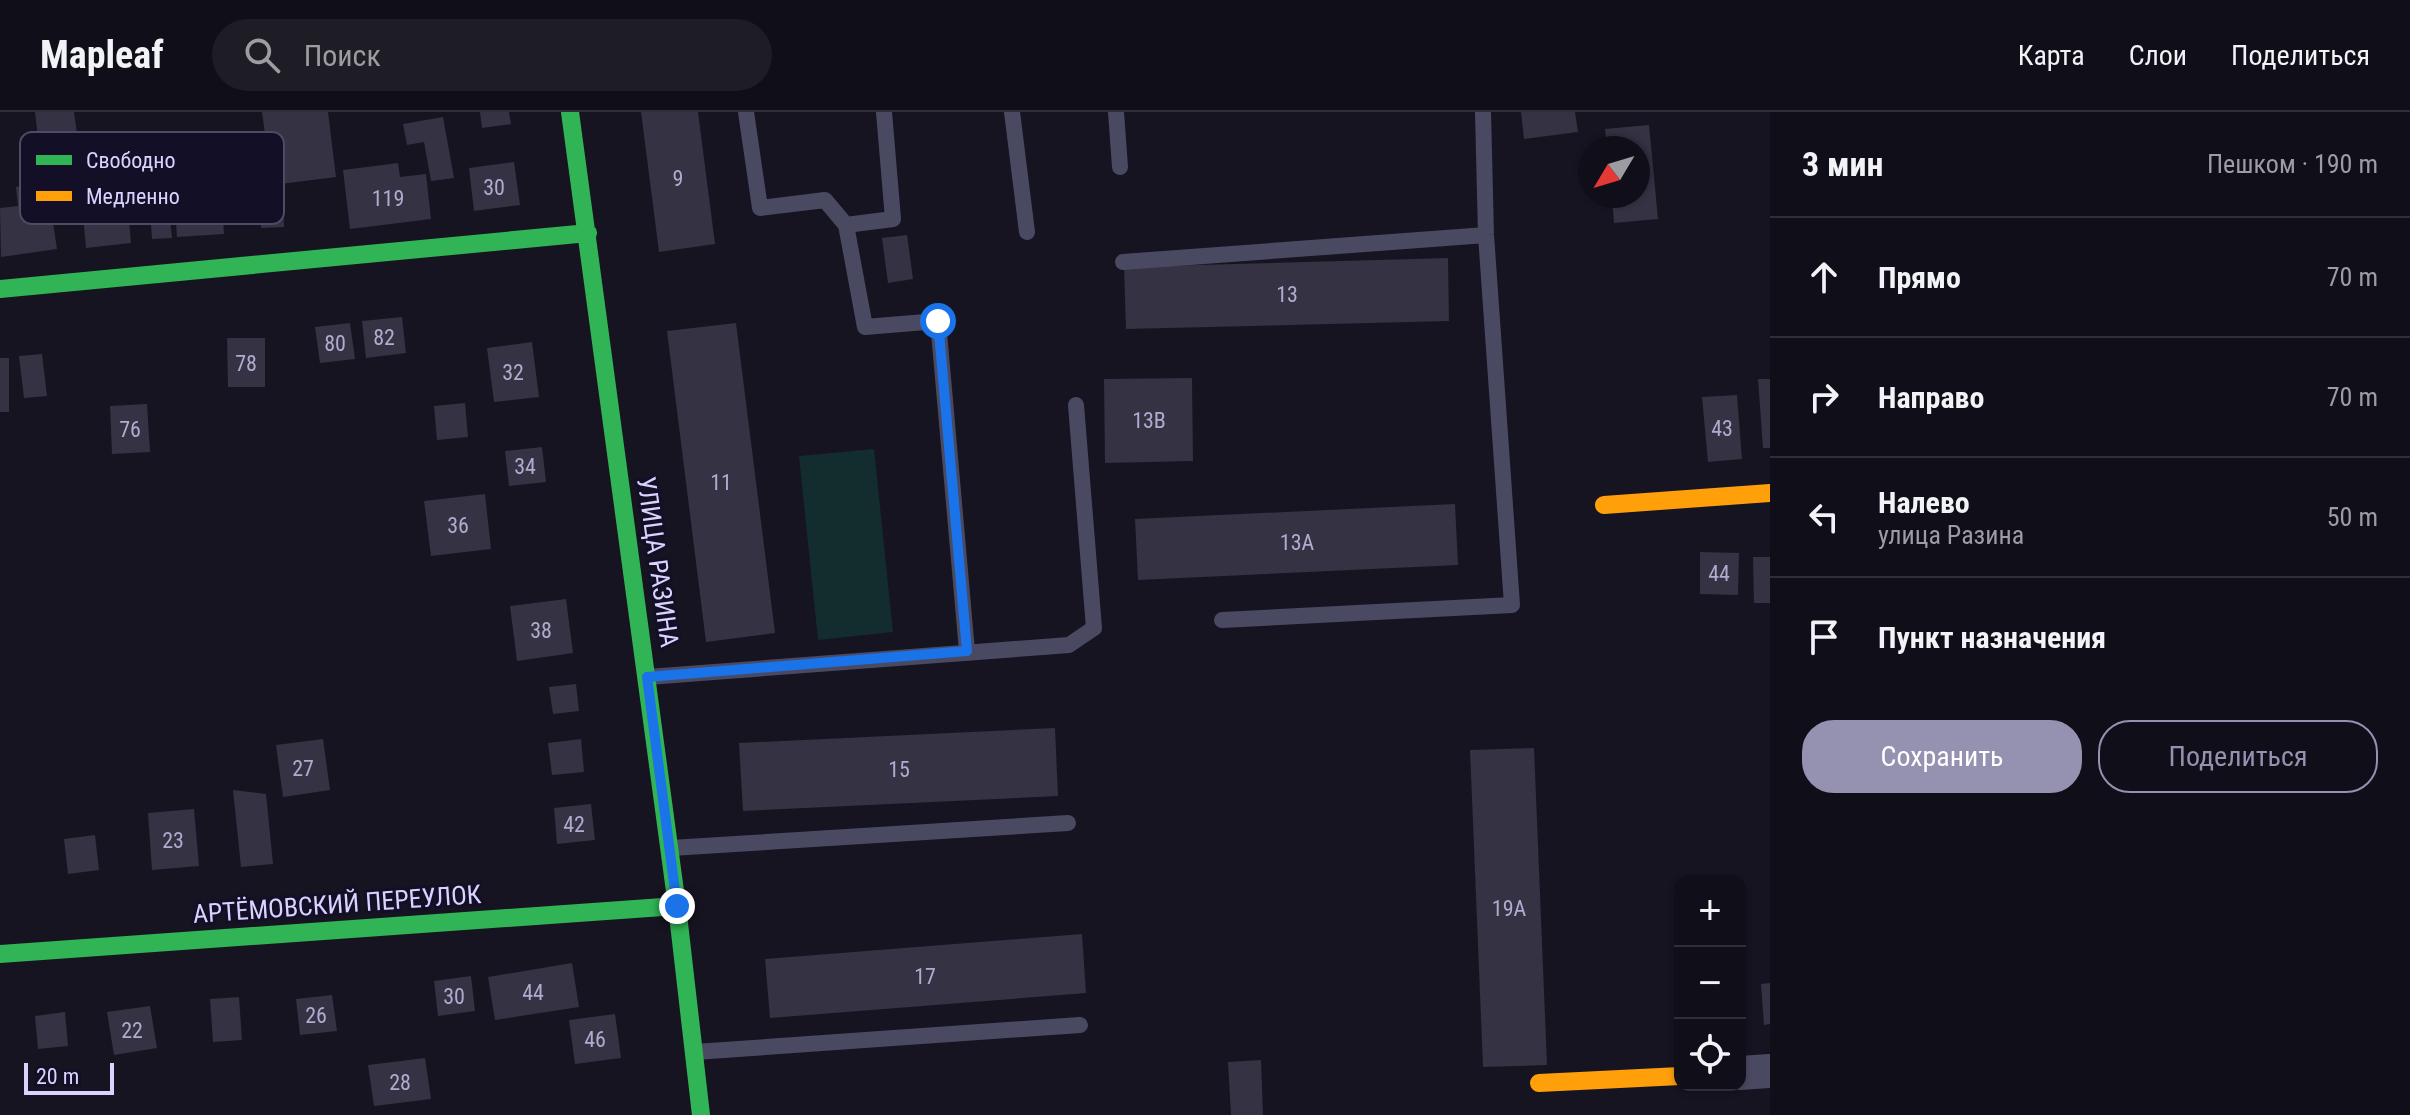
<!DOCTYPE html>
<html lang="ru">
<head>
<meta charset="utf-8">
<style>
	:root { --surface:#100f19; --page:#1e1d26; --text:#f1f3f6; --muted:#9c9ca2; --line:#302f38; --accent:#9591b1 }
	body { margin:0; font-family:"Roboto Condensed",sans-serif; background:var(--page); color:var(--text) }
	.controls { position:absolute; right:24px; bottom:24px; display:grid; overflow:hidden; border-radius:16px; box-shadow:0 2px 6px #0004 }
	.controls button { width:72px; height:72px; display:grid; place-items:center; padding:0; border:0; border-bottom:2px solid var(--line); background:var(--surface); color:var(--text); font:40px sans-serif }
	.compass { position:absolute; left:1578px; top:24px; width:72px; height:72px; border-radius:50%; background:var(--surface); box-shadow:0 2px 6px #0004; rotate:232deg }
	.scale { position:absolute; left:24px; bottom:20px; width:90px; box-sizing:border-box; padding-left:8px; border:4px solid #d9d4ff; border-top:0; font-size:22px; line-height:28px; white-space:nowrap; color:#d9d4ff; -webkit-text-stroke:6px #130f26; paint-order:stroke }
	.stop { position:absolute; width:24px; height:24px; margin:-18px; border:6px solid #1a73e8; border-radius:50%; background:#fff }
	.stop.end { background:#1a73e8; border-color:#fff; box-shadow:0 2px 8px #0008 }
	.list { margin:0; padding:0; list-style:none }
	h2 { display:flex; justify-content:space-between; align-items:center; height:104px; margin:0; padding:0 32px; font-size:34px }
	h2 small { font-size:26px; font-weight:400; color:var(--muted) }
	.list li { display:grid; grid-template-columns:52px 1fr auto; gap:24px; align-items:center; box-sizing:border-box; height:120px; padding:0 32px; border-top:2px solid var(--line) }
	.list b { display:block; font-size:30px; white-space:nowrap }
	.list p { margin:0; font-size:26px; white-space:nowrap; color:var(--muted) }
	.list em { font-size:26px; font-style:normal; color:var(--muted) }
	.actions { display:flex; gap:16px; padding:24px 32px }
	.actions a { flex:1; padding:18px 0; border:2px solid var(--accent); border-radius:32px; text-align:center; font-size:28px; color:var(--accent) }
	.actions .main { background:var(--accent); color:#fff }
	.icon { flex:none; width:44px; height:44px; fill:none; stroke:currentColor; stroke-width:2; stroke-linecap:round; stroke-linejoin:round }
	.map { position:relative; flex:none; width:1770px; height:1003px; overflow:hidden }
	header { display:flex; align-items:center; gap:48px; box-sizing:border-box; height:112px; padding:0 40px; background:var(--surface); border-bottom:2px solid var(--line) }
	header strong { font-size:38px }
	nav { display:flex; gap:44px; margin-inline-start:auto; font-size:28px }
	.search { width:560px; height:72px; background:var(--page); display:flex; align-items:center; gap:20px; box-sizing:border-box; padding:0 28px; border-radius:44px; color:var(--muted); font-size:30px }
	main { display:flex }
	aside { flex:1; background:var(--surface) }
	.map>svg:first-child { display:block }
</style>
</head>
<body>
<header>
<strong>Mapleaf</strong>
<div class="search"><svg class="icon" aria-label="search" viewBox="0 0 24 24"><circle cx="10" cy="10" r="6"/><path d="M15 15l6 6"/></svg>Поиск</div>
<nav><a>Карта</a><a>Слои</a><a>Поделиться</a></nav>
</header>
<main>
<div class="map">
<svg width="1770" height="1003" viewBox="0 0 1770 1003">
	<rect width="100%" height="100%" fill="#161421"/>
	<path fill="#132c2d" d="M 874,337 L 893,520 L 818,528 L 799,344 Z"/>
	<path fill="#343243" d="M 35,0 L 74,0 L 78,29 L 39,34 Z
		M 262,0 L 328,0 L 336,65 L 272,73 Z
		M 480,0 L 509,0 L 511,12 L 482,16 Z
		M 641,0 L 698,0 L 715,132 L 659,140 Z
		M 1521,0 L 1575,0 L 1578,20 L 1524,27 Z
		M 443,5 L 454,66 L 431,69 L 424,30 L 407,33 L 403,12 Z
		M 1649,13 L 1658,107 L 1614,111 L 1612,84 L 1638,84 L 1638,36 L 1607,36 L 1605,17 Z
		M 514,50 L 520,93 L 474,99 L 469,56 Z
		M 398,51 L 400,65 L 426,62 L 431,107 L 350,117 L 343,58 Z
		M 220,55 L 224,122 L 177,125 L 172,58 Z
		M 125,62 L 131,131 L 86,136 L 82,93 L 107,91 L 104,64 Z
		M 47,71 L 57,137 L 1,145 L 0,96 L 18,94 L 16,75 Z
		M 283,87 L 284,115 L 261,116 L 260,88 Z
		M 169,97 L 172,126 L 152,127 L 150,98 Z
		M 907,123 L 913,167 L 888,171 L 882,126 Z
		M 1448,146 L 1449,209 L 1126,217 L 1124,155 Z
		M 402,205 L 406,241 L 366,246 L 362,209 Z
		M 350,211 L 355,247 L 320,251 L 315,215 Z
		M 736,211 L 775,521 L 706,530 L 667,219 Z
		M 227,226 L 265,226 L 265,275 L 228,275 Z
		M 532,230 L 539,285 L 494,290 L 487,236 Z
		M 42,242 L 47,284 L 24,286 L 19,244 Z
		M 0,246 L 9,246 L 9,300 L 0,300 Z
		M 1192,266 L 1193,349 L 1105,351 L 1104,267 Z
		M 1758,267 L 1770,267 L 1770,336 L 1763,336 Z
		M 1737,283 L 1742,347 L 1708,350 L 1702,285 Z
		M 465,291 L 468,325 L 437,328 L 434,294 Z
		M 147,292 L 150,340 L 112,342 L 110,294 Z
		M 542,335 L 546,370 L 509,374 L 505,339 Z
		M 485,382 L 491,437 L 431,444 L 424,389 Z
		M 1455,392 L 1458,453 L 1138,468 L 1135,407 Z
		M 1700,440 L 1739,441 L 1738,483 L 1700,482 Z
		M 1753,445 L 1770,445 L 1770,491 L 1754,491 Z
		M 566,487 L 573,541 L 517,549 L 510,494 Z
		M 576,572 L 579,599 L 553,602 L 549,575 Z
		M 1055,616 L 1058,684 L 743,699 L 739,631 Z
		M 323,627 L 330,678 L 283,685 L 276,633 Z
		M 581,627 L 584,660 L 552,663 L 548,631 Z
		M 1534,636 L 1547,953 L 1483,955 L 1470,638 Z
		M 233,678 L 266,682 L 273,752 L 241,755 Z
		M 591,692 L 595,728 L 557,732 L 554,696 Z
		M 194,697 L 199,754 L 152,758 L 148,701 Z
		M 95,723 L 99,758 L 68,762 L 64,727 Z
		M 1082,822 L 1086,881 L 770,906 L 765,847 Z
		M 572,851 L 579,895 L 495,908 L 488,865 Z
		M 471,864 L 475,899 L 438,904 L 434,869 Z
		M 1770,871 L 1770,912 L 1764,913 L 1761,872 Z
		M 332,883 L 337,919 L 300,923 L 296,887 Z
		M 239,885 L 242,928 L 213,930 L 210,887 Z
		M 150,894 L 157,936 L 114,943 L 107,900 Z
		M 65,900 L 68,934 L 38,937 L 35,904 Z
		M 615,902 L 621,946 L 575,952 L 569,908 Z
		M 425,946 L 431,987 L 374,994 L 368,953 Z
		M 1261,948 L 1263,1003 L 1231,1003 L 1228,950 Z"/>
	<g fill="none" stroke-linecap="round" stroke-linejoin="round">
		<path stroke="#4a4962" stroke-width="16" d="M 746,0 L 760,96 L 825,88 L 846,113 L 893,107 L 884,0
			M 1012,0 L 1027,120
			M 1116,0 L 1120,55
			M 846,113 L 865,215 L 938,209 L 967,539
			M 1123,150 L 1486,123
			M 1222,508 L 1512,493 L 1486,123 L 1483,0
			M 648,565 L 1069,533 L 1094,516 L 1076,293
			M 671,736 L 1068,711
			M 695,940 L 1080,913"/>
		<path stroke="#4a4962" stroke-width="34" d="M 1740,961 L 1770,959"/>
		<path stroke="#30b455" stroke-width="18" d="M 570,0 L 677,794 L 701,1003
			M 0,177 L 588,121
			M 0,842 L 677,794"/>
		<path stroke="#ff9f0a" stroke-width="18" d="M 1604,393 L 1770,381
			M 1539,971 L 1680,964"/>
	</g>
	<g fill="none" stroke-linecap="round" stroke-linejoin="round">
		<path stroke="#1a73e8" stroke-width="10" d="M 677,794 L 647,565 L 967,539 L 938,209"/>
	</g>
	<g text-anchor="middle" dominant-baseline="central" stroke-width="6" stroke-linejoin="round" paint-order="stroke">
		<g font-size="22" fill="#b0acd0">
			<text x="678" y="66">9</text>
			<text x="494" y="75">30</text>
			<text x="388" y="86">119</text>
			<text x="1287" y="182">13</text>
			<text x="384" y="225">82</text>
			<text x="335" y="231">80</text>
			<text x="246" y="251">78</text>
			<text x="513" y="260">32</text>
			<text x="1149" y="308">13В</text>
			<text x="1722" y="316">43</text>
			<text x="130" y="317">76</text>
			<text x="525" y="354">34</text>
			<text x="721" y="370">11</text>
			<text x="458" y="413">36</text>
			<text x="1297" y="430">13А</text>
			<text x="1719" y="461">44</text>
			<text x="541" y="518">38</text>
			<text x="303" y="656">27</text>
			<text x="899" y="657">15</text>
			<text x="574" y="712">42</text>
			<text x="173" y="728">23</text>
			<text x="1509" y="796">19А</text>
			<text x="925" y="864">17</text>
			<text x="533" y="880">44</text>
			<text x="454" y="884">30</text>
			<text x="316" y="903">26</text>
			<text x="132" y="918">22</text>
			<text x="595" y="927">46</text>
			<text x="400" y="970">28</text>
		</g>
		<g font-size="26" fill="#d9d4ff" stroke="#130f26">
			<text transform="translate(658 450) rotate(82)">УЛИЦА РАЗИНА</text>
			<text transform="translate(337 792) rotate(-4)">АРТЁМОВСКИЙ ПЕРЕУЛОК</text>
		</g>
	</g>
	<rect x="20" y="20" width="264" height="92" rx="12" fill="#130f26" stroke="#4e4a67" stroke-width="2"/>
	<rect x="36" y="43" width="36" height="10" fill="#30b455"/>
	<rect x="36" y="79" width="36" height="10" fill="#ff9f0a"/>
	<g font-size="22" fill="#d9d4ff">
		<text x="86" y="56">Свободно</text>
		<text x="86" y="92">Медленно</text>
	</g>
</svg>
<div class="controls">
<button>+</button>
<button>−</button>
<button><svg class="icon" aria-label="locate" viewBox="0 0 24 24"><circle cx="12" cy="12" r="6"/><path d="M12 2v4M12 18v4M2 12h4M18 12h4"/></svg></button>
</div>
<svg class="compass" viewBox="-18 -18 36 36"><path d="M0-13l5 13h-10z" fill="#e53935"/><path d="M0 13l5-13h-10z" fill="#9c9ca2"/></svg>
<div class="scale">20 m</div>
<div class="stop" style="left:938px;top:209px"></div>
<div class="stop end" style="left:677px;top:794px"></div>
</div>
<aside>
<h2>3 мин<small>Пешком · 190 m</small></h2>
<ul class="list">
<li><svg class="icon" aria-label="ahead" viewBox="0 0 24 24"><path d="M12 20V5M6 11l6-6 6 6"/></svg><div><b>Прямо</b></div><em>70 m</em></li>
<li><svg class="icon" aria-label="right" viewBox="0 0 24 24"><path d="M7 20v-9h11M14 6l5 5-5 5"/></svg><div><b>Направо</b></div><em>70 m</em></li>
<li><svg class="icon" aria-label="left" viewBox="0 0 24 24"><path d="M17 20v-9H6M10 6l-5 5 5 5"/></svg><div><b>Налево</b><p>улица Разина</p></div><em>50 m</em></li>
<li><svg class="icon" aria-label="arrive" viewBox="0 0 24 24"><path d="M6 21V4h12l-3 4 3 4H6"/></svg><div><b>Пункт назначения</b></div></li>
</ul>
<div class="actions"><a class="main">Сохранить</a><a>Поделиться</a></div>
</aside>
</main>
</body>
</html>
